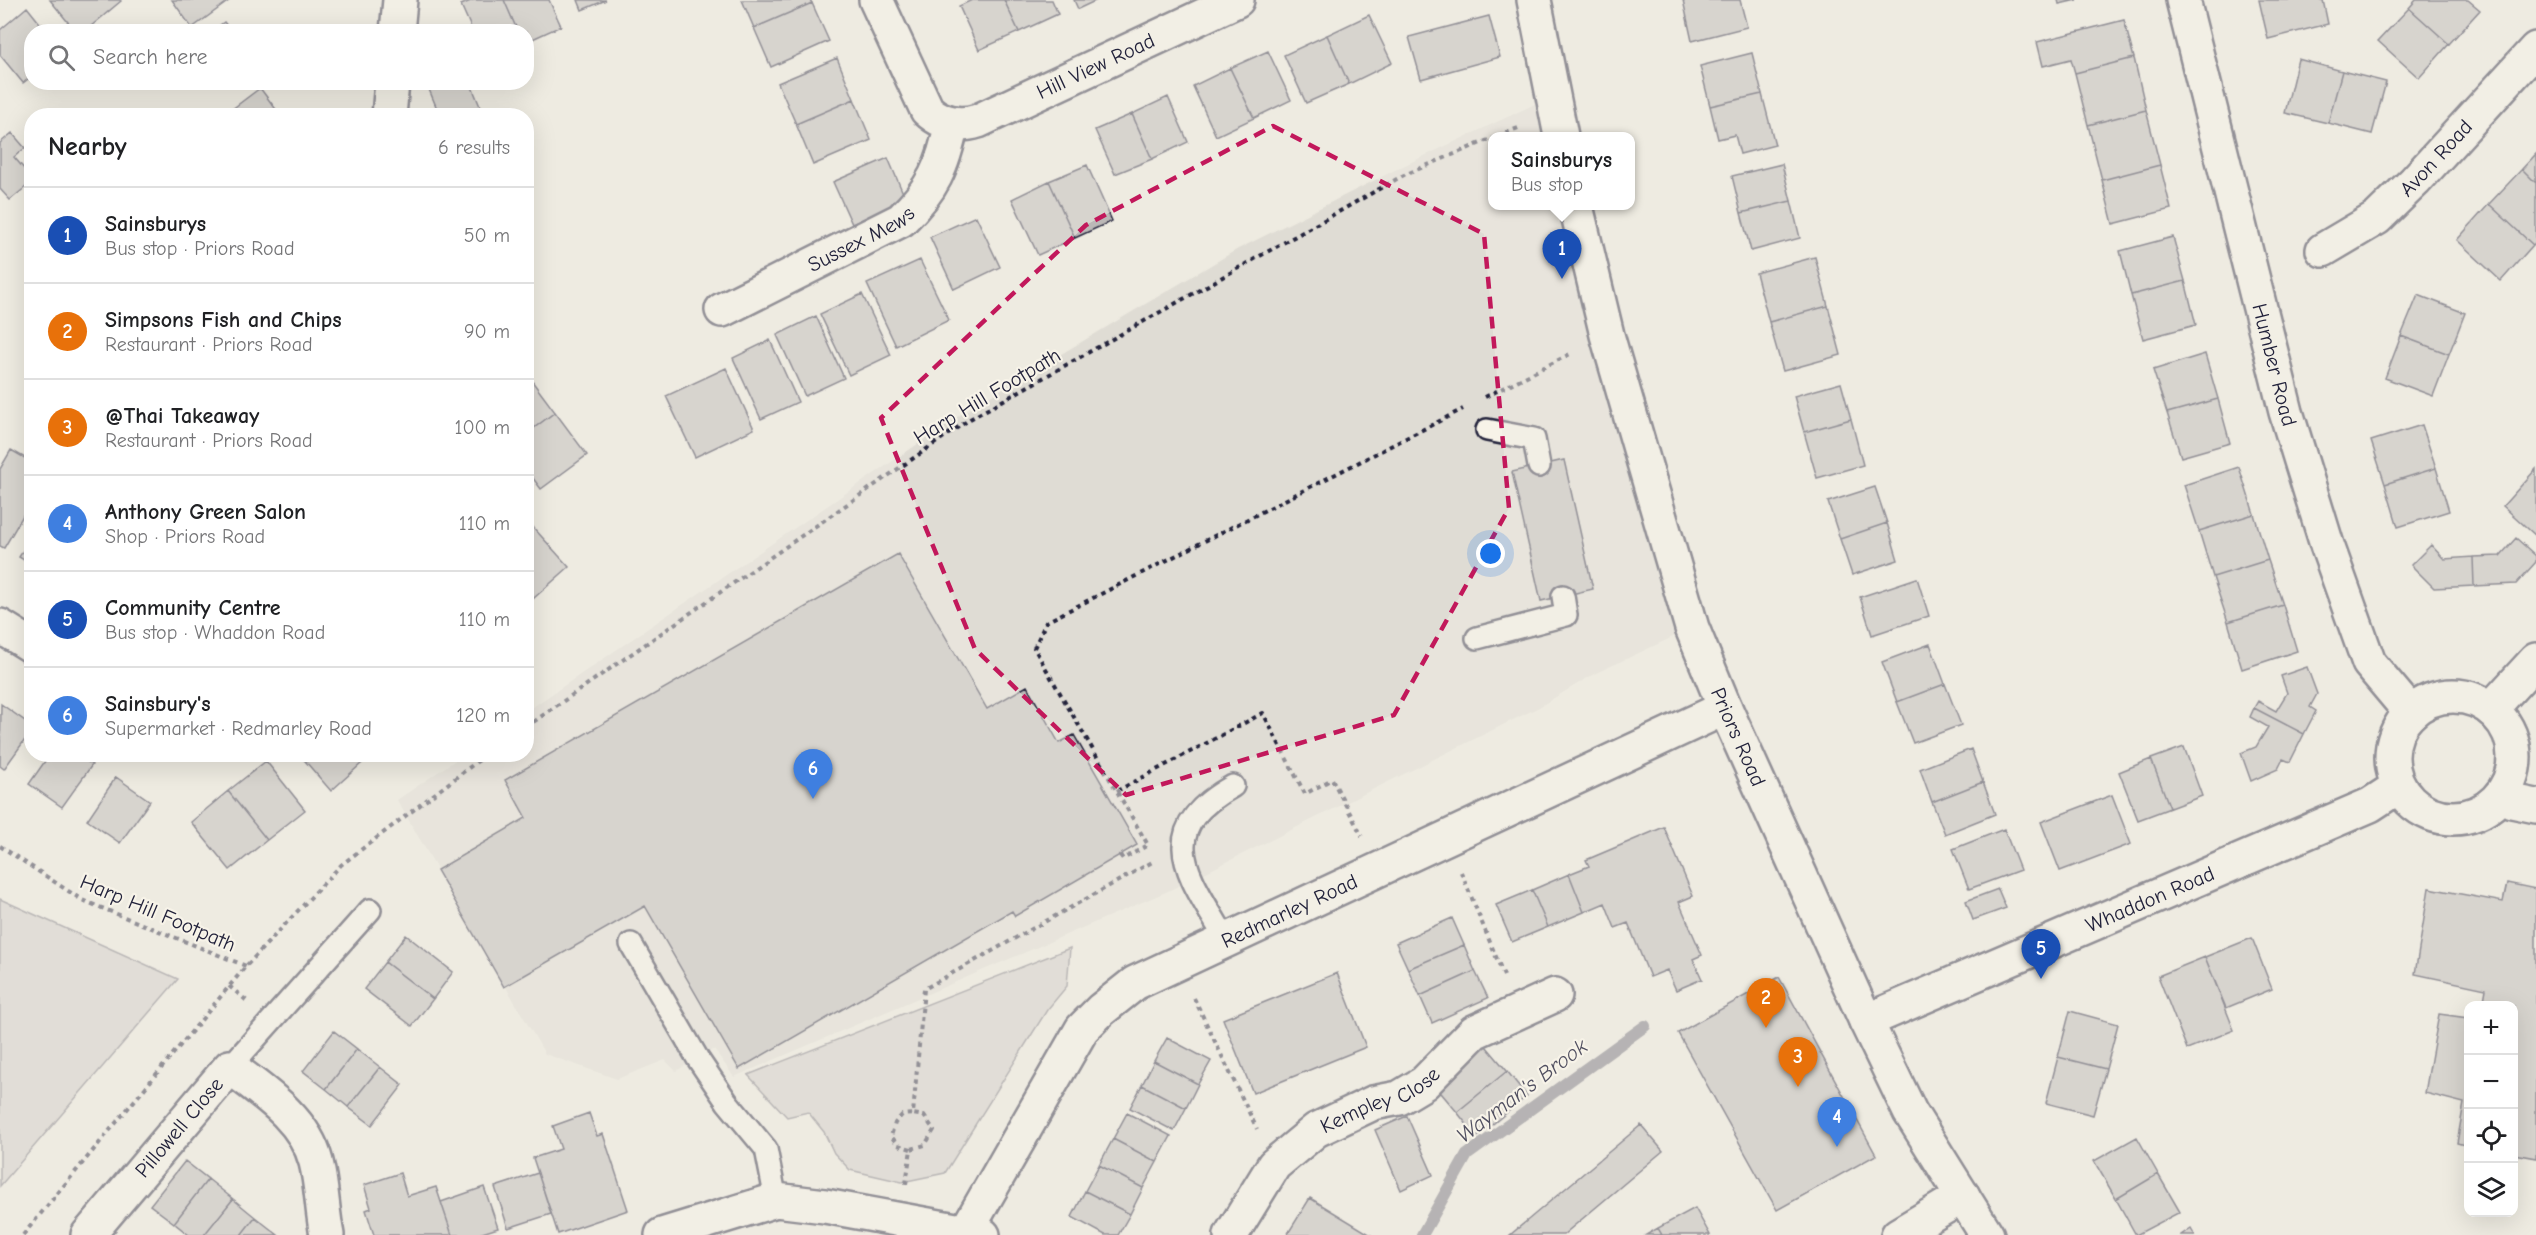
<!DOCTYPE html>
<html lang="en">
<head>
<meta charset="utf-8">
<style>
	:root { --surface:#fff; --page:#f6f6f6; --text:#202124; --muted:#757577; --line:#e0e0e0; --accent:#1f6fb2 }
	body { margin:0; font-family:"Comic Neue",sans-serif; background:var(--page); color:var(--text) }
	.controls { position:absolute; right:18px; bottom:18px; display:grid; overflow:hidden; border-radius:12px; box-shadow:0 6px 24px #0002 }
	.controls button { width:54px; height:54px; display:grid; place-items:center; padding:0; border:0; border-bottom:2px solid var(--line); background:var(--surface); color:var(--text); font:30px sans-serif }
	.you { position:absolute; left:1491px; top:554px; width:21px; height:21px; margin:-15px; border:4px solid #fff; border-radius:50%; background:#1a73e8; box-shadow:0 0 0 9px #1a73e833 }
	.badge { display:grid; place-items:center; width:39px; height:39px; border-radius:50%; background:var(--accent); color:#fff; font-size:20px; font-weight:700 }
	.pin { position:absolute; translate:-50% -50px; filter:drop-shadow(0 2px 3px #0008) }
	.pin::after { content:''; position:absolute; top:32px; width:21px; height:18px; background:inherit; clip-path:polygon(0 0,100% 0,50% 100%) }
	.popup { position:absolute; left:1488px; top:132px; width:147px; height:78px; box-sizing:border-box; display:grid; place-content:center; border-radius:12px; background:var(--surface); filter:drop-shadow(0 2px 4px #0005); font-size:20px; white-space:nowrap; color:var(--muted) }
	.popup b { font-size:22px; color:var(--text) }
	.popup::after { content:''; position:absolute; left:50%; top:100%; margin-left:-12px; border:12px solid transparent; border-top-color:var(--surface) }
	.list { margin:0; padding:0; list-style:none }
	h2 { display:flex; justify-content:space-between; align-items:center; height:78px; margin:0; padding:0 24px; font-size:26px }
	h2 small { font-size:20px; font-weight:400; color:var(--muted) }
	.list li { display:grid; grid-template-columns:39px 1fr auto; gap:18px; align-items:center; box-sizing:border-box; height:96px; padding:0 24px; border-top:2px solid var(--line) }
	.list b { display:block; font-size:22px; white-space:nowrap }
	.list p { margin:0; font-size:20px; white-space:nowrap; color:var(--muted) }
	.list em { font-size:20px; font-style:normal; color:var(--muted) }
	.icon { flex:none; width:33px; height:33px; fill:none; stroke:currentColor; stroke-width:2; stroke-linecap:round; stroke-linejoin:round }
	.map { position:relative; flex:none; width:2536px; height:1235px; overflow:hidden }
	.search { position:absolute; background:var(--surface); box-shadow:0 6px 24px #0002; left:24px; top:24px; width:510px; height:66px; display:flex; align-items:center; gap:15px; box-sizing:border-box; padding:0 21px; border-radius:24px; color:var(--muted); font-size:22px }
	.panel { position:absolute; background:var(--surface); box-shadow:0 6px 24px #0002; left:24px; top:108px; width:510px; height:654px; border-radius:24px }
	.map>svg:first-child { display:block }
</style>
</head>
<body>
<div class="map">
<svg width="2536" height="1235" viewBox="0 0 2536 1235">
	<rect width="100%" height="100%" fill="#eeebe1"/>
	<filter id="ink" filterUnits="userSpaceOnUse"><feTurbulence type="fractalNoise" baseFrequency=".0167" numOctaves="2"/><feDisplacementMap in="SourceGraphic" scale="12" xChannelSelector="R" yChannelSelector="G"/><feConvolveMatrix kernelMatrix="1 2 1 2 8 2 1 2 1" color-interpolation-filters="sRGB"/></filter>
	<g filter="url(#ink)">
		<path fill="#dfdcd4" d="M 1552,96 L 1561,136 L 1493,136 L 1493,206 L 1576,206 L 1692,628 L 1594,674 L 1539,707 L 1168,891 L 734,1077 L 714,1049 L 676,1071 L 665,1060 L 617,1079 L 545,1054 L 397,800 L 463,755 L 526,754 L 527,711 L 972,407 L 1238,249 L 1403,166 Z"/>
		<path fill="#d1cdc9" stroke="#7a7882" stroke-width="1.5" d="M 0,899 L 178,979 L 0,1186 Z
			M 1070,948 L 1067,986 L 1047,1010 L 945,1173 L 902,1182 L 850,1170 L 834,1153 L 824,1132 L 808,1112 L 787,1117 L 748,1075 Z"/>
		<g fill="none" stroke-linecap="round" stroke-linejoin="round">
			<path stroke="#716f7b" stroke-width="12" d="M 1422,1235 L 1467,1155 L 1645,1026"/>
		</g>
		<path fill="#bbb8b7" stroke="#22223b" stroke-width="1.5" d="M 50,0 L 120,0 L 121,1 L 84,32 L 76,32 Z
			M 172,0 L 230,0 L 192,28 Z
			M 473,0 L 504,0 L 518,32 L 473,32 L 461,5 Z
			M 504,0 L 549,0 L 561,26 L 526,42 L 526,32 L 518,32 Z
			M 578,0 L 606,0 L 582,10 Z
			M 742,0 L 810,0 L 812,3 L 754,28 Z
			M 972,0 L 1004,0 L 1019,32 L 979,50 L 959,6 Z
			M 1004,0 L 1052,0 L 1058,14 L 1019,32 Z
			M 1074,0 L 1097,0 L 1078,9 Z
			M 1683,0 L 1740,0 L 1747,27 L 1692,41 Z
			M 2058,0 L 2077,0 L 2059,4 Z
			M 2259,0 L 2323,0 L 2328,24 L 2268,39 Z
			M 2416,0 L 2468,0 L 2480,10 L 2449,44 L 2409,8 Z
			M 812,3 L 829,41 L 771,67 L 754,28 Z
			M 27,7 L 47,32 L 32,32 L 32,76 L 23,83 L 0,55 L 0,30 Z
			M 2409,8 L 2449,44 L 2419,78 L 2378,41 Z
			M 1369,15 L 1392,63 L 1349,84 L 1327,35 Z
			M 1489,16 L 1500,57 L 1421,79 L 1409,37 Z
			M 2124,20 L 2134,58 L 2075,73 L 2071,59 L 2043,66 L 2037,42 Z
			M 224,22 L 232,32 L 211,32 Z
			M 1327,35 L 1349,84 L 1306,103 L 1284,55 Z
			M 1268,51 L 1291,100 L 1254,118 L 1230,68 Z
			M 1752,53 L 1762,94 L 1710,106 L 1700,66 Z
			M 837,58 L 854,99 L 796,124 L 778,83 Z
			M 2134,58 L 2146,110 L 2088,125 L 2075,73 Z
			M 2298,59 L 2342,71 L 2328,123 L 2285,113 Z
			M 1230,68 L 1254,118 L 1216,136 L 1193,86 Z
			M 2342,71 L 2386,82 L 2372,134 L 2328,123 Z
			M 426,82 L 470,82 L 484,116 L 440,116 Z
			M 260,88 L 281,116 L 223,116 Z
			M 1762,94 L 1775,145 L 1740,154 L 1735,135 L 1718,139 L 1710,106 Z
			M 1168,97 L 1188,142 L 1152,159 L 1132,114 Z
			M 854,99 L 871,140 L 813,165 L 796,124 Z
			M 2146,110 L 2160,165 L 2102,180 L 2088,125 Z
			M 1132,114 L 1152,159 L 1115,174 L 1095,130 Z
			M 12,133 L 25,148 L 14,157 L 32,178 L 32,182 L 10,200 L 0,189 L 0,143 Z
			M 2536,154 L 2536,183 L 2522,169 Z
			M 888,158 L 906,200 L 852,224 L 833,182 Z
			M 1782,164 L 1791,201 L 1741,213 L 1732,176 Z
			M 1087,165 L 1112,221 L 1075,238 L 1049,181 Z
			M 2160,165 L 2171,209 L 2113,224 L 2102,180 Z
			M 2522,169 L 2536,183 L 2536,242 L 2533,245 L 2489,204 Z
			M 1049,181 L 1075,238 L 1038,255 L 1012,199 Z
			M 1791,201 L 1800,238 L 1751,251 L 1741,213 Z
			M 2489,204 L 2533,245 L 2501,281 L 2457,240 Z
			M 976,216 L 1000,267 L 954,289 L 930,237 Z
			M 2173,237 L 2185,281 L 2131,295 L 2120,251 Z
			M 1815,257 L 1828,306 L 1769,322 L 1756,273 Z
			M 920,260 L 949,320 L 896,346 L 867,284 Z
			M 2185,281 L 2196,325 L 2143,339 L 2131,295 Z
			M 862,294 L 891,355 L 849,375 L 820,314 Z
			M 2418,295 L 2465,313 L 2449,354 L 2401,336 Z
			M 1828,306 L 1841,355 L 1783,371 L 1769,322 Z
			M 816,316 L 844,378 L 805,396 L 777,335 Z
			M 2401,336 L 2449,354 L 2433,396 L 2385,378 Z
			M 770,340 L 798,402 L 761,419 L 733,358 Z
			M 2205,354 L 2218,399 L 2167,413 L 2153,370 Z
			M 726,368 L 754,429 L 695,457 L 666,396 Z
			M 526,373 L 555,412 L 526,434 Z
			M 1841,383 L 1851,419 L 1804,432 L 1794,396 Z
			M 2218,399 L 2230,443 L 2181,457 L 2167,413 Z
			M 555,412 L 587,455 L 541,489 L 526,469 L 526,434 Z
			M 1851,419 L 1863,465 L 1817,478 L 1804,432 Z
			M 2422,425 L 2436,468 L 2385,484 L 2371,441 Z
			M 11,450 L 32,462 L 32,500 L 4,548 L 0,546 L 0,469 Z
			M 1564,460 L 1593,589 L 1541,601 L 1512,472 Z
			M 2239,467 L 2254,514 L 2199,531 L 2184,485 Z
			M 2436,468 L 2449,511 L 2398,527 L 2385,484 Z
			M 2536,469 L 2536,536 L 2503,506 Z
			M 1875,487 L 1887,523 L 1840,539 L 1828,502 Z
			M 2254,514 L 2268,560 L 2213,577 L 2199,531 Z
			M 1887,523 L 1898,560 L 1852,575 L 1840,539 Z
			M 532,526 L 569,567 L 526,605 L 526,531 Z
			M 32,537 L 32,565 L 19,557 Z
			M 2516,538 L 2536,556 L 2536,562 L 2516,584 L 2474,586 L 2473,557 L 2500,556 Z
			M 2431,545 L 2444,559 L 2473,557 L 2474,586 L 2434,588 L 2411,565 Z
			M 898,554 L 987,709 L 1027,686 L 1059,743 L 1074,735 L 1137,845 L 1015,916 L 1012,911 L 739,1069 L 645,906 L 504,987 L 437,870 L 526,818 L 505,780 Z
			M 2268,560 L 2283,605 L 2228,622 L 2213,577 Z
			M 1917,578 L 1929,616 L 1872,635 L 1860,597 Z
			M 2283,605 L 2297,651 L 2242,669 L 2228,622 Z
			M 1930,644 L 1945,684 L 1897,702 L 1882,662 Z
			M 2307,667 L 2317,694 L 2310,707 L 2316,711 L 2304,734 L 2254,708 L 2258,701 L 2276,711 L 2287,693 L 2281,676 Z
			M 1945,684 L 1961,725 L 1913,743 L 1897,702 Z
			M 1,704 L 32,726 L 32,730 L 4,769 L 0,766 Z
			M 2254,708 L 2304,734 L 2290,762 L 2283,759 L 2278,769 L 2251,781 L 2241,753 L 2256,747 L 2268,727 L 2250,717 Z
			M 2184,747 L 2202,796 L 2170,808 L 2151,759 Z
			M 1971,749 L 1983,782 L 1932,802 L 1920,769 Z
			M 50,754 L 77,754 L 92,765 L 62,807 L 29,784 Z
			M 299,754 L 371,754 L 371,755 L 331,791 Z
			M 2151,759 L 2170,808 L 2138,820 L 2119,772 Z
			M 266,761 L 305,810 L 267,840 L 228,791 Z
			M 116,777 L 150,801 L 120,843 L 87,820 Z
			M 1983,782 L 1995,814 L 1945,834 L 1932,802 Z
			M 228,791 L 267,840 L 230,870 L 191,822 Z
			M 2112,795 L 2131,844 L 2060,871 L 2041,822 Z
			M 1664,827 L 1693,896 L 1679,902 L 1702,955 L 1693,959 L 1702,979 L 1676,990 L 1667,970 L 1650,977 L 1628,923 L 1615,928 L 1605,903 L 1584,912 L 1569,874 L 1589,866 L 1586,860 Z
			M 2004,829 L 2020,870 L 1969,889 L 1953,849 Z
			M 1569,874 L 1584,912 L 1548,927 L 1532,890 Z
			M 2507,883 L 2536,889 L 2536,1158 L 2514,1154 L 2514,1006 L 2483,1006 L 2486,989 L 2415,974 L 2429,888 L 2503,902 Z
			M 1998,889 L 2006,908 L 1973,920 L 1966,901 Z
			M 1532,890 L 1548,927 L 1512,942 L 1496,905 Z
			M 1452,918 L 1464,945 L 1408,969 L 1396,943 Z
			M 406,935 L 453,972 L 433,999 L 385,962 Z
			M 2252,938 L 2272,989 L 2226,1008 L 2205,957 Z
			M 1464,945 L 1475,971 L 1420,996 L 1408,969 Z
			M 2205,957 L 2234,1030 L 2187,1049 L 2158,976 Z
			M 385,962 L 433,999 L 412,1026 L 364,989 Z
			M 1475,971 L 1488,998 L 1432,1023 L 1420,996 Z
			M 1337,973 L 1366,1047 L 1253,1093 L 1223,1019 Z
			M 1779,977 L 1876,1155 L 1777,1210 L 1678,1033 Z
			M 2070,1011 L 2118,1024 L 2106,1069 L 2058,1057 Z
			M 2439,1014 L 2468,1018 L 2468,1146 L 2457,1143 L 2464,1103 L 2425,1093 Z
			M 334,1031 L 357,1049 L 326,1089 L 303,1071 Z
			M 1167,1038 L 1211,1061 L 1198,1084 L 1154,1061 Z
			M 1486,1046 L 1507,1071 L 1457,1112 L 1436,1087 Z
			M 357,1049 L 380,1067 L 348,1107 L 326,1089 Z
			M 2058,1057 L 2106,1069 L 2093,1115 L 2046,1103 Z
			M 1154,1061 L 1198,1084 L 1186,1108 L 1142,1085 Z
			M 380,1067 L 403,1085 L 372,1125 L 348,1107 Z
			M 1507,1071 L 1527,1096 L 1477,1137 L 1457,1112 Z
			M 1142,1085 L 1186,1108 L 1174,1131 L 1130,1108 Z
			M 589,1113 L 597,1136 L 603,1134 L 628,1210 L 558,1234 L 533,1158 L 561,1149 L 553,1126 Z
			M 1127,1113 L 1171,1136 L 1157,1162 L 1113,1139 Z
			M 1407,1116 L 1433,1175 L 1401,1190 L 1375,1130 Z
			M 1641,1125 L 1663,1151 L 1563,1235 L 1510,1235 Z
			M 2137,1137 L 2158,1174 L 2116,1199 L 2094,1161 Z
			M 1113,1139 L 1157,1162 L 1143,1188 L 1099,1165 Z
			M 185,1161 L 208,1179 L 174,1223 L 150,1205 Z
			M 1099,1165 L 1143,1188 L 1130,1214 L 1085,1191 Z
			M 400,1173 L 407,1196 L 436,1187 L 452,1235 L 374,1235 L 366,1210 L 371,1208 L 364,1185 Z
			M 538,1173 L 551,1214 L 508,1228 L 495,1187 Z
			M 2158,1174 L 2180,1212 L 2136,1235 L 2116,1199 Z
			M 208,1179 L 233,1199 L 204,1235 L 189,1235 L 174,1223 Z
			M 484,1187 L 498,1228 L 476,1235 L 452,1235 L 441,1202 Z
			M 1085,1191 L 1130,1214 L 1118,1235 L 1105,1235 L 1072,1217 Z
			M 1310,1198 L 1371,1235 L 1287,1235 Z
			M 233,1199 L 255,1217 L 241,1235 L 204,1235 Z
			M 1695,1208 L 1710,1235 L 1662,1235 L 1658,1228 Z
			M 255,1217 L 278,1235 L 241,1235 Z
			M 1658,1228 L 1662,1235 L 1646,1235 Z
			M 2191,1228 L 2195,1235 L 2181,1235 Z"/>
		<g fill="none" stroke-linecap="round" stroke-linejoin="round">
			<g stroke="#22223b" stroke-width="26">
				<path id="lane" d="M 1487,430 L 1534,439 L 1539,466
					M 1477,638 L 1566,615 L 1563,596
					M 1227,942 C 1192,878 1148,833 1233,786
					M 631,944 L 698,1059 L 727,1102 L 766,1149 L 776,1200
					M 230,1067 L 370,910"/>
			</g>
			<g stroke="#22223b" stroke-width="38">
				<g id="street">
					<path id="s1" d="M 876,0 L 927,110 C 942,124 959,127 978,121 L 1237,0"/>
					<path id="s2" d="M 2183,0 L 2286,412 L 2327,545 L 2369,663 L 2411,713"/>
					<path d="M 397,32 L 400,0"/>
					<path d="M 389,116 L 392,82"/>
					<path id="s3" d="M 2323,250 L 2377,218 L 2415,181 L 2536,49"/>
					<path id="s4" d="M 722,310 L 901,220 C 933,189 943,167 952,123"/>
					<path d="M 0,626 L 32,646"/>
					<circle cx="2453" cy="757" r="61"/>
					<path d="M 2491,709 L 2536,660"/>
					<path d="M 2502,794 L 2512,801 L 2536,806"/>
					<path id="s5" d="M 1866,1021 L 2370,805 L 2399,786"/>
					<path id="s6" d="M 88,1235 L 230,1067 C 263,1092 305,1119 316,1162 C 322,1185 322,1211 327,1235"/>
					<path d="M 662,1235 L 776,1200 L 825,1206 L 983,1235"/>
					<path id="s7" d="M 964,1235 L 1082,1029 L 1101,1010 L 1135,983 L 1725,708"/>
					<path id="s8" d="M 1231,1235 L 1274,1165 L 1316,1130 L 1373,1103 L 1399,1098 L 1424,1083 L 1474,1032 L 1555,995"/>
					<path d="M 1898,1235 L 1963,1196"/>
				</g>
			</g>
			<g stroke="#22223b" stroke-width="38">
				<g id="secondary">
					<path d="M 1534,0 L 1561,136"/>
					<path id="s9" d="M 1576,206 L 1607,335 L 1692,628 L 1725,708 L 1866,1021 L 1910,1112 L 1987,1235"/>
				</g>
			</g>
			<path stroke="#22223b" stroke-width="4" stroke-dasharray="4.5 4.5" stroke-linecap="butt" d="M 1497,136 L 1521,127
				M 1485,397 L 1572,353
				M 526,727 L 970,419 L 1404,175 L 1493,138
				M 1117,791 L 1263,713 L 1305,794 L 1332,779 L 1362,836
				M 0,846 L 82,900 L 246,966
				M 1120,855 L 1123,859 L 1148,845 L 1034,648 L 1046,622 L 1463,409
				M 1461,872 L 1504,976
				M 229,986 L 247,1001
				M 1194,998 L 1257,1129
				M 911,1149 L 898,1145 L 891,1136 L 895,1123 L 902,1115 L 913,1114
				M 906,1184 L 911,1149 L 925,1145 L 934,1130 L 924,1116 L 913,1114 L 924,989 L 1154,861
				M 23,1235 L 246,966 L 341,865 L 487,754"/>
			<use href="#lane" stroke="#f7f3e8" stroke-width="21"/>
			<use href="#street" stroke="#f7f3e8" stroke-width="33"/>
			<use href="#secondary" stroke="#f7f3e8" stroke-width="33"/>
		</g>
	</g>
	<path d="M0 0H2536V1235H0ZM 1273,126 L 1484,234 L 1509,508 L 1394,715 L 1126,795 L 975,649 L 881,418 L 1086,225 Z" fill="#eeebe1" fill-opacity=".55" fill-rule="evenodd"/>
	<path fill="none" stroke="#c2185b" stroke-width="4.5" stroke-dasharray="12 8" stroke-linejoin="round" d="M 1273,126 L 1484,234 L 1509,508 L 1394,715 L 1126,795 L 975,649 L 881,418 L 1086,225 Z"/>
	<g text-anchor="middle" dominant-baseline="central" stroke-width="4.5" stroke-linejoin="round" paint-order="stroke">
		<g font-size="21" fill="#22223b" stroke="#f7f3e8">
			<text stroke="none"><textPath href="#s1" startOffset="306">Hill View Road</textPath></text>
			<text stroke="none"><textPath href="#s3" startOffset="147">Avon Road</textPath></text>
			<text stroke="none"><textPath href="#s4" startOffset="156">Sussex Mews</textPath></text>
			<text stroke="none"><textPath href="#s2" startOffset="376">Humber Road</textPath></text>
			<text transform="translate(987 396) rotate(-31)">Harp Hill Footpath</text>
			<text stroke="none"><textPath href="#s9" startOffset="556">Priors Road</textPath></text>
			<text stroke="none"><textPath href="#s5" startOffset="309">Whaddon Road</textPath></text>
			<text stroke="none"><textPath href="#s7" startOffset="478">Redmarley Road</textPath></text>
			<text transform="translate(158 913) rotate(23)">Harp Hill Footpath</text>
			<text stroke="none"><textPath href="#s8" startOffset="208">Kempley Close</textPath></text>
			<text stroke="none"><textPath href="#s6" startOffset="141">Pillowell Close</textPath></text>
		</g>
		<g font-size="22" font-style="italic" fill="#504f60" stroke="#f7f3e8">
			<text transform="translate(1522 1091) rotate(-37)">Wayman's Brook</text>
		</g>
	</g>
</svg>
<div class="controls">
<button>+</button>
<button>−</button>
<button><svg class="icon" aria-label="locate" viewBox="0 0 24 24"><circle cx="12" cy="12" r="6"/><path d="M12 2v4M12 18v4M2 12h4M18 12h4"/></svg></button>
<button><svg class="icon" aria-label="layers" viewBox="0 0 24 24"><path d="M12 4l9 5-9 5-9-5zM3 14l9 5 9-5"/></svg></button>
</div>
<div class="you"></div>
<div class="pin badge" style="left:1562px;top:279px;background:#1a4fb4">1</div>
<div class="popup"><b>Sainsburys</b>Bus stop</div>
<div class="pin badge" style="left:1766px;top:1028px;background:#e8710a">2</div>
<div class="pin badge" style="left:1798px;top:1087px;background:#e8710a">3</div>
<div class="pin badge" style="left:1837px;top:1147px;background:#3f7fe0">4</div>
<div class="pin badge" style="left:2041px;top:979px;background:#1a4fb4">5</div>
<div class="pin badge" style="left:813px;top:799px;background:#3f7fe0">6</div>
<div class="search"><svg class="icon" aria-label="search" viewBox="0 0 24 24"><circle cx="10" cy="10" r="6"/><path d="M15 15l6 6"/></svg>Search here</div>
<section class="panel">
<h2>Nearby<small>6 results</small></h2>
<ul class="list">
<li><span class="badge" style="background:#1a4fb4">1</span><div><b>Sainsburys</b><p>Bus stop · Priors Road</p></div><em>50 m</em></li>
<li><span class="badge" style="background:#e8710a">2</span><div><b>Simpsons Fish and Chips</b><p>Restaurant · Priors Road</p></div><em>90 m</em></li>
<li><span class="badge" style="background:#e8710a">3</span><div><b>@Thai Takeaway</b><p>Restaurant · Priors Road</p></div><em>100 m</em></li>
<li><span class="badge" style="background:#3f7fe0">4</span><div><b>Anthony Green Salon</b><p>Shop · Priors Road</p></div><em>110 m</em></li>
<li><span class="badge" style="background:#1a4fb4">5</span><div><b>Community Centre</b><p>Bus stop · Whaddon Road</p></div><em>110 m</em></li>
<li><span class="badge" style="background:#3f7fe0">6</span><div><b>Sainsbury's</b><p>Supermarket · Redmarley Road</p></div><em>120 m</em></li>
</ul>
</section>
</div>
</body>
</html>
